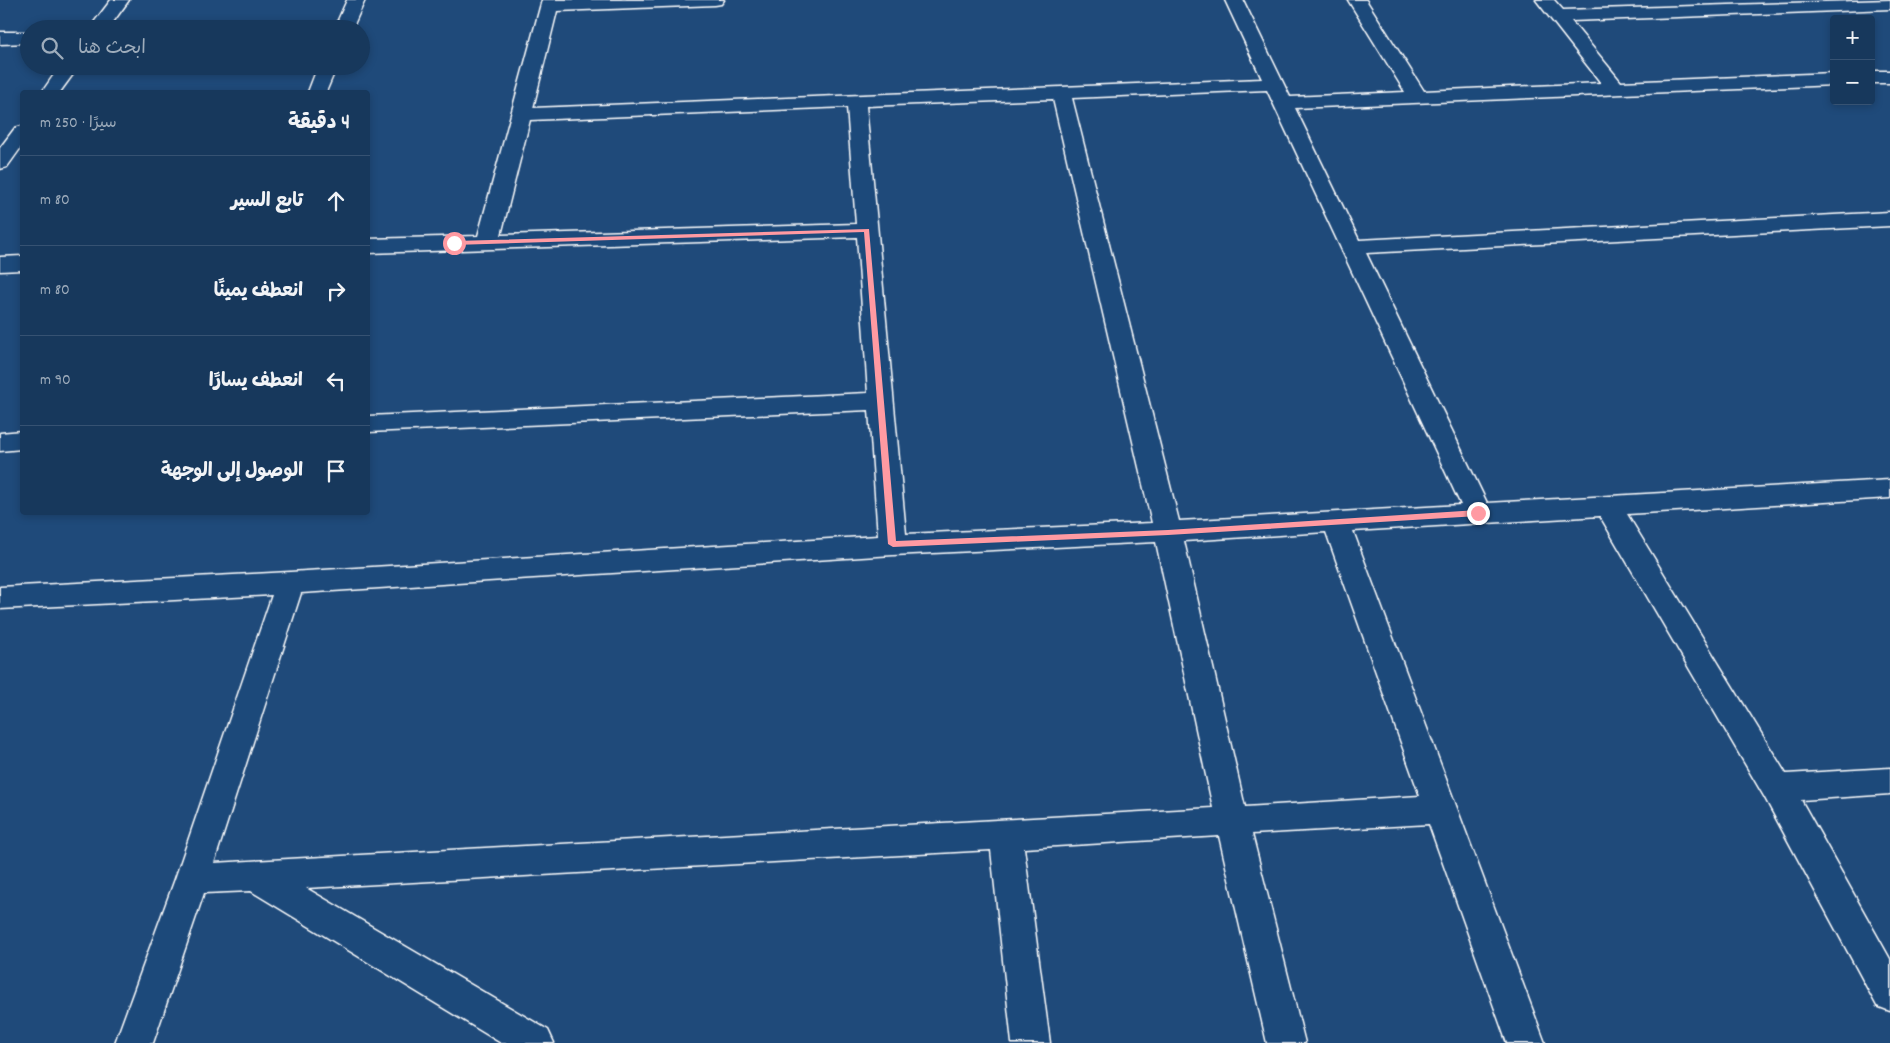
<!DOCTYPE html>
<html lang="ar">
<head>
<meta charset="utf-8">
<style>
	:root { --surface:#17385c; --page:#244365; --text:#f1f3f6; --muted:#9eacbb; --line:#365272 }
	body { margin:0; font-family:Dekko,"Playpen Sans Arabic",sans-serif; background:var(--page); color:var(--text); direction:rtl }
	.controls { position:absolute; right:15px; top:15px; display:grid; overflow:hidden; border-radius:5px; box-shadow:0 2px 8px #0003 }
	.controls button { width:45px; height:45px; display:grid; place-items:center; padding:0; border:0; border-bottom:1px solid var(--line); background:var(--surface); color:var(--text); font:25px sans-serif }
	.stop { position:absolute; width:15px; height:15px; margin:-11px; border:4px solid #ff9aa2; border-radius:50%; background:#fff }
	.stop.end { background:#ff9aa2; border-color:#fff; box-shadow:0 1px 5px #0008 }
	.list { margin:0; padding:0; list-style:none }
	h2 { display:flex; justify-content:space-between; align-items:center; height:65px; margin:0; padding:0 20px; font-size:21px }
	h2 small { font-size:16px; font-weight:400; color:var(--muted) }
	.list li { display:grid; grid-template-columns:32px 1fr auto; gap:15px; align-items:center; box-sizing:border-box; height:90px; padding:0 20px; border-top:1px solid var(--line) }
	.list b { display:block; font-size:19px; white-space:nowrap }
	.list em { font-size:16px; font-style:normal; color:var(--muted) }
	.icon { flex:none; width:28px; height:28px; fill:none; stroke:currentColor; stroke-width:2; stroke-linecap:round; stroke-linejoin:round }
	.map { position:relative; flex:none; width:1890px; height:1043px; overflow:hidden; direction:ltr }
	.search { position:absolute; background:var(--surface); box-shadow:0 2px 8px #0003; left:20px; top:20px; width:350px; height:55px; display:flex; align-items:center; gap:12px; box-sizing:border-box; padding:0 18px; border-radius:28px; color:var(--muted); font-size:19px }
	.panel { position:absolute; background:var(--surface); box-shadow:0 2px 8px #0003; left:20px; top:90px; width:350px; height:425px; border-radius:5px; direction:rtl }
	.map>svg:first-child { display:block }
</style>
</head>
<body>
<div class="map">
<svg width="1890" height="1043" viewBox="0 0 1890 1043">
	<rect width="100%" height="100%" fill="#1f4a7a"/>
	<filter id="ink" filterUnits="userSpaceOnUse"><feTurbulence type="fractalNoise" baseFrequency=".02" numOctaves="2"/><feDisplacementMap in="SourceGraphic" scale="10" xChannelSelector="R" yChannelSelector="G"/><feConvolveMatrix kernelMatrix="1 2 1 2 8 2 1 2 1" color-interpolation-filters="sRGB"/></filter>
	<g filter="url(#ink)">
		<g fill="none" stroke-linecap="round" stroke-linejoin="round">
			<g stroke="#fff" stroke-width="3">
				<path id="minor" d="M 111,0 L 129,0 L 108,29 L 89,29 Z
					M 347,0 L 365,0 L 352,29 L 334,29 Z
					M 542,0 L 724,0 L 721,4 L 715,5 L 557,11 L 533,108 L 1262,79 L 1225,0 L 1243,0 L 1290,97 L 1405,92 L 1348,0 L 1366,0 L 1424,91 L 1601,83 L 1536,0 L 1554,0 L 1563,10 L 1890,0 L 1890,9 L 1571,21 L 1621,82 L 1834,73 L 1834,85 L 1295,108 L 1359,240 L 1890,212 L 1890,226 L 1366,253 L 1487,503 L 1890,480 L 1890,498 L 1627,514 L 1786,774 L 1890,768 L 1890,794 L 1801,800 L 1890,959 L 1890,1011 L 1877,1006 L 1765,798 L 1600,516 L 1353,531 L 1545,1043 L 1507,1043 L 1429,824 L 1252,834 L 1305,1043 L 1267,1043 L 1219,836 L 1024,848 L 1050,1043 L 1012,1043 L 991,850 L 306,888 L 548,1030 L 554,1043 L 501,1043 L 251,891 L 204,893 L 153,1043 L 115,1043 L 175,879 L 272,595 L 0,609 L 0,587 L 290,572 L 878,536 L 869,410 L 368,432 L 368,416 L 868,393 L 857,237 L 368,253 L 368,239 L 478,236 ZM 1267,90 L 1461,505 L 1179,521 L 1072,98 ZM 1053,99 L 1152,523 L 906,534 L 866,106 ZM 847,107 L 856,224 L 501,235 L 530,120 ZM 1326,532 L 1420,796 L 1245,807 L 1184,541 ZM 1156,542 L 1213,808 L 214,863 L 301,593 L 893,555 Z
					M 0,32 L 29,32 L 29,43 L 0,44 Z
					M 60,66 L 79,66 L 60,92 L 42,92 Z
					M 318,66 L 337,66 L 326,92 L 308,92 Z
					M 1871,71 L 1890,71 L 1890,83 L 1871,83 Z
					M 22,126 L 22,146 L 7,167 L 0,169 L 0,148 L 15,128 Z
					M 22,256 L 22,270 L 0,271 L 0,257 Z
					M 22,431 L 22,449 L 0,451 L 0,433 Z"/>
			</g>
			<use href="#minor" fill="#1f4a7a" fill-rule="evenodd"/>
		</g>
	</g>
	<path fill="#ff9aa2" d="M 869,229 L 896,541 L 1168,530 L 1478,510 L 1482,513 L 1478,516 L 1168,535 L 893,547 L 888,544 L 864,232 L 454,245 L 450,243 L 454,241 Z"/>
</svg>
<div class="controls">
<button>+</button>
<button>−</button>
</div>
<div class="stop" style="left:454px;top:243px"></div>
<div class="stop end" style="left:1478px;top:513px"></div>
<div class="search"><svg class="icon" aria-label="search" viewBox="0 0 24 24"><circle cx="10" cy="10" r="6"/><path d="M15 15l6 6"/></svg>ابحث هنا</div>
<section class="panel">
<h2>4 دقيقة<small>سيرًا · 250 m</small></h2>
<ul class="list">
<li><svg class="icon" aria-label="ahead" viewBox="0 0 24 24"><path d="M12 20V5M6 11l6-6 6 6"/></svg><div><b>تابع السير</b></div><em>80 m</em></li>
<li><svg class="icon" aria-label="right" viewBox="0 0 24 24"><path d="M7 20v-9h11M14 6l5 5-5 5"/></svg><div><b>انعطف يمينًا</b></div><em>80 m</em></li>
<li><svg class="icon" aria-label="left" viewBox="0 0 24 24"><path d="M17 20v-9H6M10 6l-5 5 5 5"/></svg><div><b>انعطف يسارًا</b></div><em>90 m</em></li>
<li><svg class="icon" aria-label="arrive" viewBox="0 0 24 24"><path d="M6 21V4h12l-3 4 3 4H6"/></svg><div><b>الوصول إلى الوجهة</b></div></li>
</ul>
</section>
</div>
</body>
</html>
